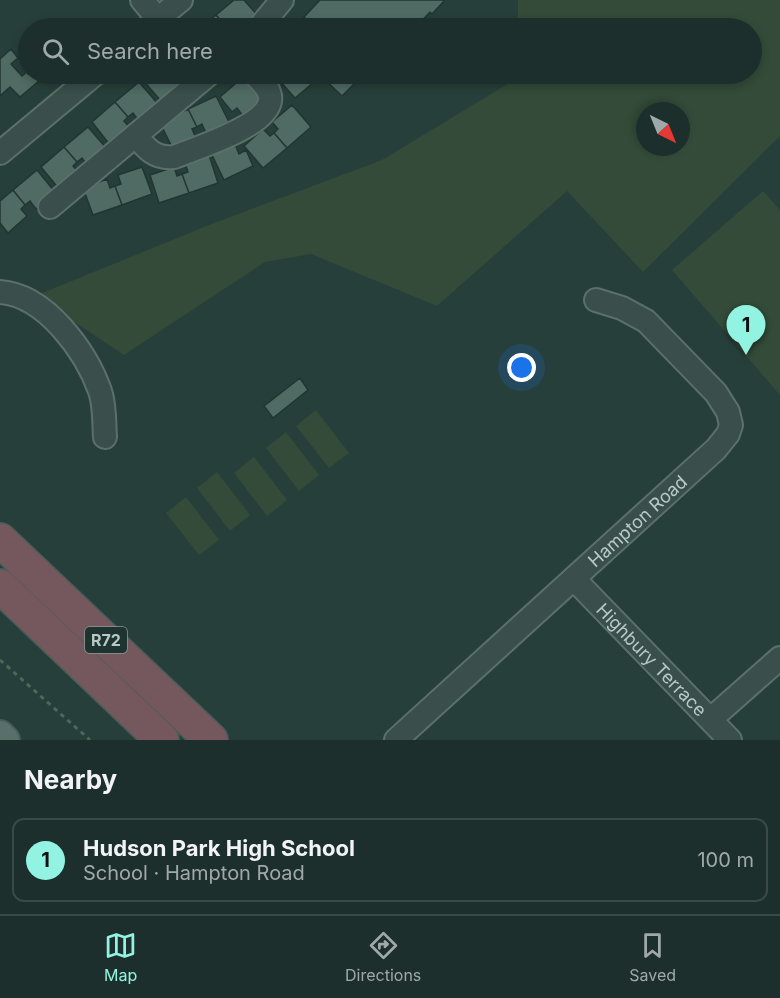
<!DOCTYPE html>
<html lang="en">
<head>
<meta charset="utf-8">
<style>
	:root { --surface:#1d2f2c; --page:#253734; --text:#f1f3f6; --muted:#a0a9a9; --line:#3b4a48; --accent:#92f3e2 }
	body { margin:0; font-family:Inter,sans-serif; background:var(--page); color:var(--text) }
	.compass { position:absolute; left:636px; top:102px; width:54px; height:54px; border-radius:50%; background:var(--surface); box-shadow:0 3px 9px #0003; rotate:137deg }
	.you { position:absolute; left:522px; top:368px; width:21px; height:21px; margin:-15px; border:4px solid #fff; border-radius:50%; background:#1a73e8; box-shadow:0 0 0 9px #1a73e833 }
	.badge { display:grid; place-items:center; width:39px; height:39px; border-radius:50%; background:var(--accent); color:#111; font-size:20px; font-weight:700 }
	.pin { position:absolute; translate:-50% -50px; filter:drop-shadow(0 2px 3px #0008) }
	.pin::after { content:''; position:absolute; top:32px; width:21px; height:18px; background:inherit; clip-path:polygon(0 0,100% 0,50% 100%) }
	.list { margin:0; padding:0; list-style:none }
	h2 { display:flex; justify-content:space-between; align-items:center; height:78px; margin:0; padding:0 24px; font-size:26px }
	h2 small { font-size:20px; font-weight:400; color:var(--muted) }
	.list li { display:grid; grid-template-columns:39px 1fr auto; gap:18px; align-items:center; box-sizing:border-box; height:84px; margin:0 12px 12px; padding:0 12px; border:2px solid var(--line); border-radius:12px }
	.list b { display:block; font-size:22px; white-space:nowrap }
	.list p { margin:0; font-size:20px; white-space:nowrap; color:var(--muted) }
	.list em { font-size:20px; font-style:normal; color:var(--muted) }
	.icon { flex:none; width:33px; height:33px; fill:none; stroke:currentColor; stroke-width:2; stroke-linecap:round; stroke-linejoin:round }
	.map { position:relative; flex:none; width:780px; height:740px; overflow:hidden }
	.search { position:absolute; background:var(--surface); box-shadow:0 3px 9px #0003; left:18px; right:18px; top:18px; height:66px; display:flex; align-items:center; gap:15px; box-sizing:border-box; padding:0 21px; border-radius:33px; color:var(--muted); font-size:22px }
	.sheet { height:174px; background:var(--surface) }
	nav { display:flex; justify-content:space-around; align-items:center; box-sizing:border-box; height:84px; border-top:2px solid var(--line); background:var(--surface); font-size:16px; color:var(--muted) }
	nav a { display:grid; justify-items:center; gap:3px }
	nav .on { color:var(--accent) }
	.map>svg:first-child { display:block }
</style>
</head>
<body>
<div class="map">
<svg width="780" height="740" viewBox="0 0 780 740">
	<rect width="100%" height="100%" fill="#273f3a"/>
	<path fill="#334b38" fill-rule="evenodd" d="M 518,0 L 780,0 L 780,136 L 643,272 L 567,191 L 437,306 L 311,254 L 265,262 L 124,355 L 35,296 L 209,225 L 382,160 L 519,77 L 519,74 L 752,74 L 752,28 L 518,28 ZM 645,111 L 681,111 L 681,147 L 645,147 Z
		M 763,191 L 780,210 L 780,395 L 672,270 Z
		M 316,410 L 349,453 L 329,468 L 296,426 Z
		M 286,432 L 319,475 L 299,491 L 266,448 Z
		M 254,457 L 287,500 L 267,516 L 234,473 Z
		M 217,472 L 250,515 L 230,531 L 197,488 Z
		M 186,497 L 219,540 L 199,555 L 166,513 Z"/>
	<path fill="#506a64" stroke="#213632" stroke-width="1.5" d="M 234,0 L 244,0 L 259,17 L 245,28 L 235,28 L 233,26 L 228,28 L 216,15 Z
		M 320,0 L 442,0 L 444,1 L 432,14 L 430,12 L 415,28 L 316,28 L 304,17 Z
		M 216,15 L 228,28 L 200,28 Z
		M 11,49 L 18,58 L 11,64 L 22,76 L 28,71 L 28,74 L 46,75 L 20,97 L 10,87 L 0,96 L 0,59 Z
		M 149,74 L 179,74 L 175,78 L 181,85 L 161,101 L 142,79 Z
		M 281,74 L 307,74 L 314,82 L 295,98 L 278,79 L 283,75 Z
		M 327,74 L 364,74 L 342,96 L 323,78 Z
		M 243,77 L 263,99 L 243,116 L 237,108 L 232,112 L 220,97 Z
		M 139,82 L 158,104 L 139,121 L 133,113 L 128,117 L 115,102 Z
		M 216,96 L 229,122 L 206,133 L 202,124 L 197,127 L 188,109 Z
		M 115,102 L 128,117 L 124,121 L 130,128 L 110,145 L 92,122 Z
		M 292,105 L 311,127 L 287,148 L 274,133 L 278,129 L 272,122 Z
		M 188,109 L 197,127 L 192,129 L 196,138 L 173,149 L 160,123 Z
		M 88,127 L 107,149 L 88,166 L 82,158 L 77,162 L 64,147 Z
		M 263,129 L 270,136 L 274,133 L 287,148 L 263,168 L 244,146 Z
		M 235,144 L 239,154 L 246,150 L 253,166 L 224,180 L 212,155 Z
		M 64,147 L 77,162 L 73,166 L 79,173 L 60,190 L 41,167 Z
		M 209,155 L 218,183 L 189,193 L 182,174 L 188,172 L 185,163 Z
		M 142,167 L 152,194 L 122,205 L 115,186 L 121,184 L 118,175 Z
		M 174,167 L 177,176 L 182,174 L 189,193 L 159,203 L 150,175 Z
		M 37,170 L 55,192 L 36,209 L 30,201 L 25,205 L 13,190 Z
		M 107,179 L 110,188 L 115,186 L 122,205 L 93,215 L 83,188 Z
		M 13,190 L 25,205 L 21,209 L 27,216 L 8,233 L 0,223 L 0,201 Z
		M 300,378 L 308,390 L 273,418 L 264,406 Z"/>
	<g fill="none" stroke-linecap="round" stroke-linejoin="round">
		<g stroke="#5b6f6b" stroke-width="26">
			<g id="minor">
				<path d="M 142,0 L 158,19"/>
				<path d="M 147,28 L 181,0"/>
				<path d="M 259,28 L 282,0"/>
				<path d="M 136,135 C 146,149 155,159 174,157 C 196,148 266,127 270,101 C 272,90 261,81 254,74"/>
				<path d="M 0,153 L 95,74"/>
				<path d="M 50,207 L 209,74"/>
				<path d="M 0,292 C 46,295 86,352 100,391 C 105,405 104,423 105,437"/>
				<path id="s1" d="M 574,579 L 730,740"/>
				<path d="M 711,719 L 780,658"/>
				<path id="s2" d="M 396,740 L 716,449 L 728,434 L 731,425 L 728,412 L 716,393 L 646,321 L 622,308 L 596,300"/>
			</g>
		</g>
		<g stroke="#475b57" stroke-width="32">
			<path id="major" d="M 0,735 L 5,740"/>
		</g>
		<g stroke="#485c58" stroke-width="36">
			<path id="highway" d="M 0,540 L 211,740
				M 0,586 L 162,740"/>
		</g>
		<path stroke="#506657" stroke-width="3" stroke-dasharray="4.5 4.5" stroke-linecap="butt" d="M 0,660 L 90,740"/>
		<use href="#minor" stroke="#3a4f4b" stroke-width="22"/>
		<use href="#major" stroke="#596f6a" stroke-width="28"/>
		<use href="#highway" stroke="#74585d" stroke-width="33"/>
	</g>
	<g text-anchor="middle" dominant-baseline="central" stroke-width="4.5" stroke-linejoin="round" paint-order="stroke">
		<rect fill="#1f3430" stroke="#899c99" stroke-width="1.5" x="85" y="627" width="42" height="26" rx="4.5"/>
		<g font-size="16" font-weight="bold" fill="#b7c9c6">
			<text x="106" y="640">R72</text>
		</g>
		<g font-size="18" fill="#b7c9c6" stroke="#1f3430">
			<text stroke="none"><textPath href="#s2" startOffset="326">Hampton Road</textPath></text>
			<text stroke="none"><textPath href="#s1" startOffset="112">Highbury Terrace</textPath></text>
		</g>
	</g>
</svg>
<svg class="compass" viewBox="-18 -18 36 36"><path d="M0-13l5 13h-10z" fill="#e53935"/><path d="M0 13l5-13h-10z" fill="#a0a9a9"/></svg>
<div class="you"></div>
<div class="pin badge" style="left:746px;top:355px">1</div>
<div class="search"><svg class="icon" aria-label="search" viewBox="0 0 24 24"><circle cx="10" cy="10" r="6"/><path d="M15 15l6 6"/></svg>Search here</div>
</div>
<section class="sheet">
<h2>Nearby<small></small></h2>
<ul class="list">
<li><span class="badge">1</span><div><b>Hudson Park High School</b><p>School · Hampton Road</p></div><em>100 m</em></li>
</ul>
</section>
<nav>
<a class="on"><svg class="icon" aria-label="map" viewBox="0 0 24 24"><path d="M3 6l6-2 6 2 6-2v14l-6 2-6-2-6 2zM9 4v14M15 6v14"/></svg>Map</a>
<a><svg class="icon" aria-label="directions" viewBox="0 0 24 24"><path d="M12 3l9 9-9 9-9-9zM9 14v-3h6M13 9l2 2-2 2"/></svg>Directions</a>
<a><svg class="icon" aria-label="saved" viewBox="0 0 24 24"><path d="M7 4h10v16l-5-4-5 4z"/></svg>Saved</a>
</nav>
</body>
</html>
